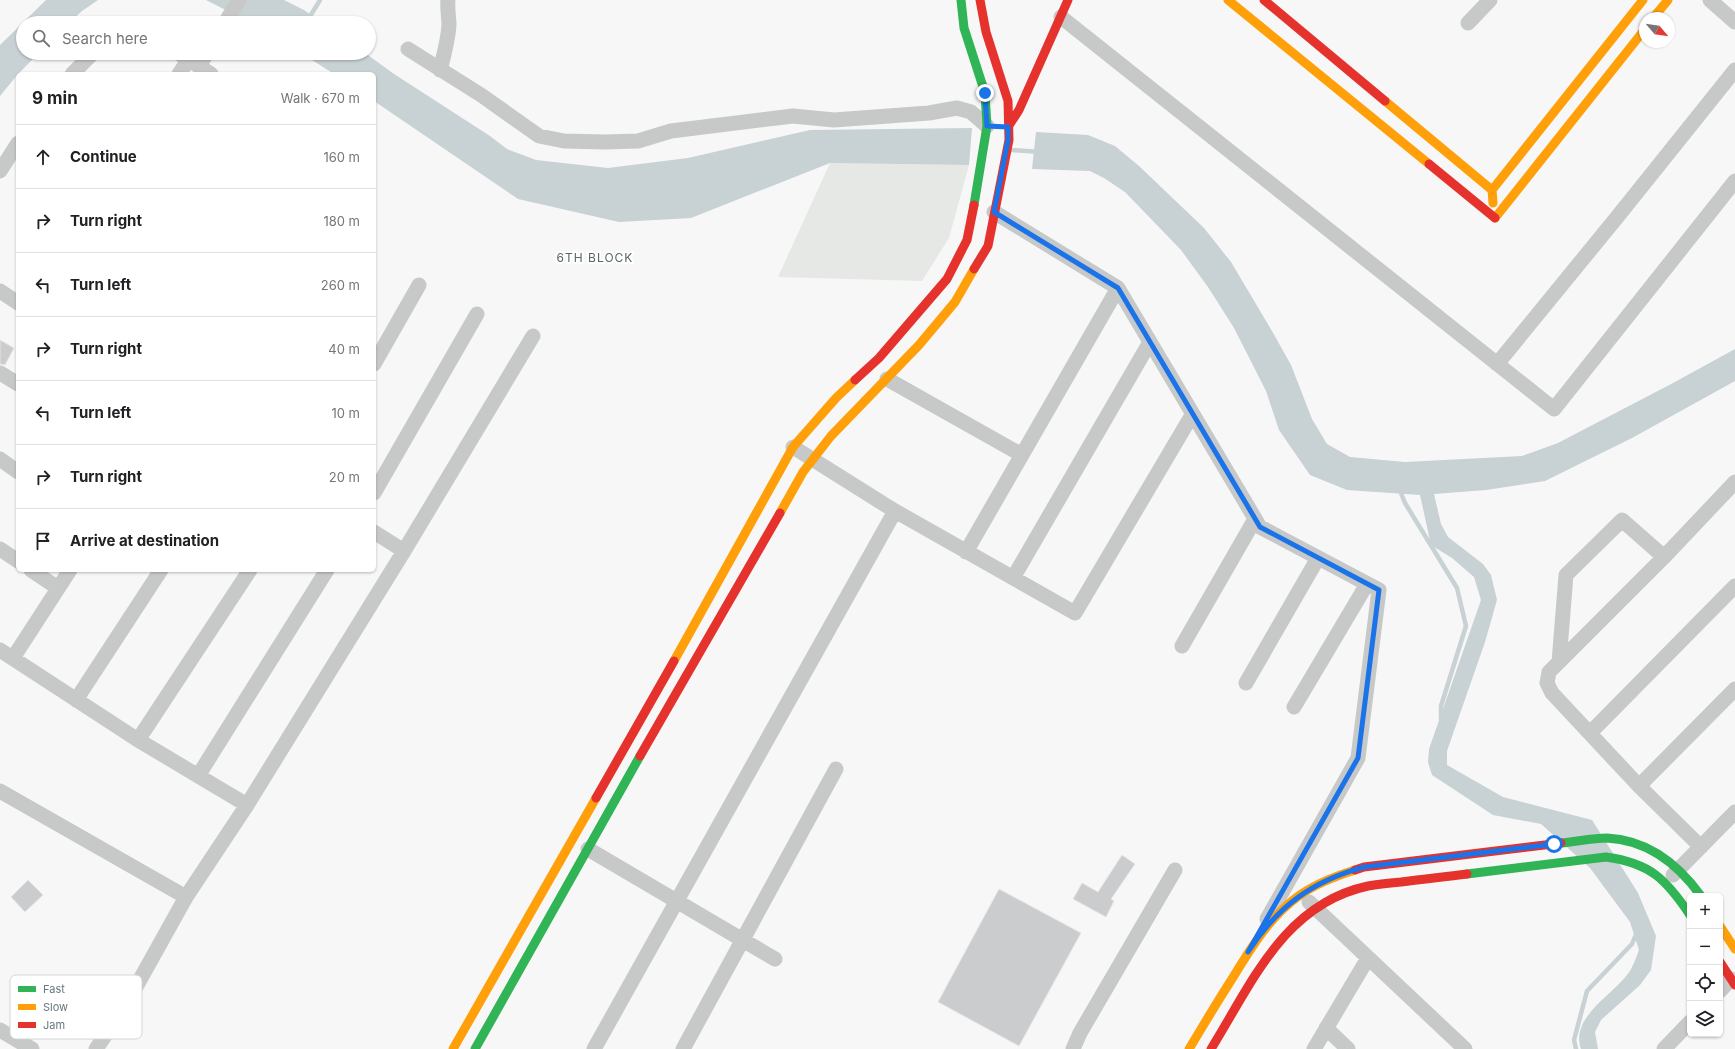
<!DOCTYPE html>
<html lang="en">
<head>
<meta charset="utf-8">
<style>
	:root { --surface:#fff; --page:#f2f2f2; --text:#202124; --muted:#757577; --line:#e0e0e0 }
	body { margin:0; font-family:Inter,sans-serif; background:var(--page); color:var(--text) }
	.controls { position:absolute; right:12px; bottom:12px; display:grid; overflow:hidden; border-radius:6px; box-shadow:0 1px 3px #0004 }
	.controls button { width:36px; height:36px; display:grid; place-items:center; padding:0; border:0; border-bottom:1px solid var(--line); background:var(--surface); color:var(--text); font:20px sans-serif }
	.compass { position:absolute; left:1639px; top:12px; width:36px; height:36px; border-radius:50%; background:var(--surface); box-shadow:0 1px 3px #0004; rotate:119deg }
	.stop { position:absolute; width:12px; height:12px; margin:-9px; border:3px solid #1a73e8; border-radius:50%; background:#fff }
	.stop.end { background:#1a73e8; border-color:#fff; box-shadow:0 1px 4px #0008 }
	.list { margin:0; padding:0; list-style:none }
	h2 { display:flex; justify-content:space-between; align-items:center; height:52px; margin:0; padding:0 16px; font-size:17px }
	h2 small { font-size:13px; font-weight:400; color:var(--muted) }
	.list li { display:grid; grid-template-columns:26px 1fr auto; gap:12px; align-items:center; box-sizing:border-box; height:64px; padding:0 16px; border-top:1px solid var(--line) }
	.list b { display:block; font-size:15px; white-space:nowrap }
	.list em { font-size:13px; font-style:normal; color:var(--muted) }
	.icon { flex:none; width:22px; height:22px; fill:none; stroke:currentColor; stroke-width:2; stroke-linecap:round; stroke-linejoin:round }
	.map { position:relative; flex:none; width:1735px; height:1049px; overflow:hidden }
	.search { position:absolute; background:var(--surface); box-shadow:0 1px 3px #0004; left:16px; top:16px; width:360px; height:44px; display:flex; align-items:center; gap:10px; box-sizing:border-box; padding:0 14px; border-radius:22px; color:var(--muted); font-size:15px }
	.panel { position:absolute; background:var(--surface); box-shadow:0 1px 3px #0004; left:16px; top:72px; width:360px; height:500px; border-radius:6px }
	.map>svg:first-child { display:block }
</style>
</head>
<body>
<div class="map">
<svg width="1735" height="1049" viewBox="0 0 1735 1049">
	<rect width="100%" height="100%" fill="#f7f7f7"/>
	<path fill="#e6e8e5" d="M 830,163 L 969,165 L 949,238 L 922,281 L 778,277 Z"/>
	<path fill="#c8d1d3" d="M 46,0 L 98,0 L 82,11 L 69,23 L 23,23 L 23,53 L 39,53 L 18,74 L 0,96 L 0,45 Z
		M 206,0 L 284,0 L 304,10 L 323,23 L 251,23 Z
		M 301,53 L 365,53 L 394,74 L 490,136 L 507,149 L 536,160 L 608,168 L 688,158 L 810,130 L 972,128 L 969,165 L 830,163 L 691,218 L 619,222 L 518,199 L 374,101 L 374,74 L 334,74 Z
		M 1036,132 L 1088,135 L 1115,146 L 1139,166 L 1204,228 L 1231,262 L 1272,331 L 1291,365 L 1312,419 L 1327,444 L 1350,457 L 1405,462 L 1522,456 L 1558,443 L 1673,383 L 1735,349 L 1735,381 L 1632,438 L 1545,481 L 1486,490 L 1434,494 L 1441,524 L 1448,537 L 1483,564 L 1491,575 L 1497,600 L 1485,642 L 1447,751 L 1447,765 L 1503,797 L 1592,820 L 1638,893 L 1656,936 L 1651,970 L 1640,985 L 1601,1020 L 1595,1032 L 1598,1049 L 1581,1049 C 1570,1018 1611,996 1627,975 C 1633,968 1636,957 1639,950 L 1630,922 L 1590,868 L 1541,824 L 1493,815 L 1432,775 L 1428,762 L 1429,749 L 1481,600 L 1474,577 L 1452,558 L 1431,545 L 1420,495 L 1347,490 L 1310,475 L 1279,430 L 1266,391 L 1234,328 L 1208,287 L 1181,250 L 1125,192 L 1104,178 L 1090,171 L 1032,169 Z"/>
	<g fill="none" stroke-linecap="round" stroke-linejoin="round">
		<path stroke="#c8d1d3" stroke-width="4.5" d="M 306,23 L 320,0
			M 1011,150 L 1040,152
			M 1399,488 L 1405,503 L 1457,588 L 1466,626 L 1441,706 L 1441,720
			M 1576,1049 L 1574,1040 L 1587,991 L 1632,944 L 1637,932"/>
	</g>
	<path fill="#cacccd" stroke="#e6e6e6" d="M 0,340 L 14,348 L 5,365 L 0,364 Z
		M 1122,855 L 1135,864 L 1111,899 L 1114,901 L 1106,917 L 1073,899 L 1082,883 L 1098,892 Z
		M 28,880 L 43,895 L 25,912 L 11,897 Z
		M 999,889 L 1081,933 L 1019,1046 L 938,1002 Z"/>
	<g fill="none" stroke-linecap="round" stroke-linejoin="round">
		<path stroke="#c7c8c8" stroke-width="15" d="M 1710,0 L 1735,22
			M 1061,17 L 1554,409 L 1735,181
			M 225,23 L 239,0
			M 1468,23 L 1490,0
			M 408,49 L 481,95 L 539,136 L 564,141 L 605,142 L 638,141 L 671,131 L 793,116 L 834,120 L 929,113 L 957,108 L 971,112 L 987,126
			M 178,53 L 211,74
			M 199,66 L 207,53
			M 440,70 C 444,55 448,41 449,25 C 449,17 447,9 448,0
			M 72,74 L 93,53
			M 179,74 L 189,59
			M 0,171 L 18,143
			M 994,212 L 1118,288 L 1260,527 L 1379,590 L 1358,758 L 1267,919
			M 0,291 L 18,303
			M 374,364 L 419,285
			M 1497,364 L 1618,216 L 1735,70
			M 0,373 L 18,384
			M 887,379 L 1022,455
			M 793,447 L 895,511 L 1075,613 L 1192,415
			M 0,459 L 18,472
			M 374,493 L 477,314
			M 374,532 L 404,551
			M 0,549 L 18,561
			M 966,552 L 1118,288
			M 31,570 L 58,588
			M 1013,578 L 1150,342
			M 1182,646 L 1255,519
			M 0,650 L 138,740 L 247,805
			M 13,658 L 70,570
			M 1559,662 L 1566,575 L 1622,520 L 1664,557
			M 1246,683 L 1318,558
			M 76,700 L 161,570
			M 1294,707 L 1367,584
			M 1590,733 L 1735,586
			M 138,740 L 250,570
			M 198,776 L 327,570
			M 1639,786 L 1552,693 L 1547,683 L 1549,672 L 1664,557 L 1735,482
			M 0,791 L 186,897
			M 1701,847 L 1639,786 L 1735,689
			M 588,849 L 775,959
			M 1673,875 L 1735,812
			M 1309,902 L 1465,1049
			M 1720,991 L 1731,979
			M 1326,1028 L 1348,1049
			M 0,1030 L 32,1049
			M 96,1049 L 127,1003 L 186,897 L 247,805 L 404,551 L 533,336
			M 594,1049 L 895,511
			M 683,1049 L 836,769
			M 1073,1049 L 1080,1033 L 1175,870
			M 1314,1049 L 1368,958
			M 1664,1049 L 1690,1022"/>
		<path stroke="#30b455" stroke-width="9" d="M 961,0 L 964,28 L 985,93 L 987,126 L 974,205
			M 1561,843 C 1575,842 1592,838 1607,838 C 1648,840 1678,864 1701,896
			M 1467,874 L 1606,857 C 1650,863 1666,879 1690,915
			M 475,1049 L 640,756"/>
		<path stroke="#ff9f0a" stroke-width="9" d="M 1228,0 L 1429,164
			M 1653,18 L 1668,0
			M 1385,101 L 1492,190
			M 1493,203 L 1492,190 L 1643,0
			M 1495,218 L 1645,29
			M 780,513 L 803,472 L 831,436 L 919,345 L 955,302 L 974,269
			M 674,661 L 793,447 L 836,398 L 855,380
			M 1720,926 L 1735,949
			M 453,1049 L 596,798
			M 1189,1049 C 1203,1026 1217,1002 1232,979 C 1251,948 1270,916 1300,895 C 1317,883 1336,876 1355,870"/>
		<path stroke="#e5322d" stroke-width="9" d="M 1264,0 L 1385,101
			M 1008,127 L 1019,110 L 1068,0
			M 1429,164 L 1495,218
			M 974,269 L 988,246 L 1009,140 L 1008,101 L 986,32 L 980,0
			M 855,380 L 879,358 L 947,279 L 967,240 L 974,205
			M 640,756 L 780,513
			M 596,798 L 674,661
			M 1355,870 L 1364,867 L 1561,843
			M 1720,962 L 1735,985
			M 1211,1049 C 1252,983 1284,904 1368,886 C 1379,884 1390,883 1401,882 C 1423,879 1445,877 1467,874"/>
	</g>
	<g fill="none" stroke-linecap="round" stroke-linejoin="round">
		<path stroke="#1a73e8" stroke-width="5" d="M 985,93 L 987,126 L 1008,127 L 1008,140 L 994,212 L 1118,288 L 1260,527 L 1379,590 L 1358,758 L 1248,952 C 1277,907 1312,881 1364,867 L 1554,844"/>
	</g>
	<g text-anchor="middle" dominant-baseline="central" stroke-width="4" stroke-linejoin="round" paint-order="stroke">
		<g font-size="12" letter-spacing="1" fill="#586569" stroke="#fff">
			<text x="595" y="257">6TH BLOCK</text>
		</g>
	</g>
	<rect x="10" y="975" width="132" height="64" rx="6" fill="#fff" stroke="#d1d6d8" stroke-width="1"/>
	<rect x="18" y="986" width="18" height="6" fill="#30b455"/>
	<rect x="18" y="1004" width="18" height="6" fill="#ff9f0a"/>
	<rect x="18" y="1022" width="18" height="6" fill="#e5322d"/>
	<g font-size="11" fill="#66787d">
		<text x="43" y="993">Fast</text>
		<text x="43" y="1011">Slow</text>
		<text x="43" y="1029">Jam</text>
	</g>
</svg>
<div class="controls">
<button>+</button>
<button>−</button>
<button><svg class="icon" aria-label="locate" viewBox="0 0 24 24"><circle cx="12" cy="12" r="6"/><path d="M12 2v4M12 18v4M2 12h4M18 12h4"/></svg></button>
<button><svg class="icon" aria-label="layers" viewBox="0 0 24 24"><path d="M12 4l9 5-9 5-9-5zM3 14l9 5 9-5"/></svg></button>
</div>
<svg class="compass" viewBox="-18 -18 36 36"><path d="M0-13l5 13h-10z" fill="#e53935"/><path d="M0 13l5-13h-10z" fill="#757577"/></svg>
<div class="stop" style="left:1554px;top:844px"></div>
<div class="stop end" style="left:985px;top:93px"></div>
<div class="search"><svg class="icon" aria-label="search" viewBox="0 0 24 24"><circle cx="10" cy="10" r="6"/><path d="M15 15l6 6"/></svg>Search here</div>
<section class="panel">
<h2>9 min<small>Walk · 670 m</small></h2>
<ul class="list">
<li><svg class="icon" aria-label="ahead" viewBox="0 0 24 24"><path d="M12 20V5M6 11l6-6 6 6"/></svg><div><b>Continue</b></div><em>160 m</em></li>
<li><svg class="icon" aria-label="right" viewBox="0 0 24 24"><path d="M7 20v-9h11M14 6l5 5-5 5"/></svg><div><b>Turn right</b></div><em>180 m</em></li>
<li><svg class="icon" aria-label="left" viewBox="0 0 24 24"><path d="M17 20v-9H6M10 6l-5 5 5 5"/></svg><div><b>Turn left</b></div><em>260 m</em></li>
<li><svg class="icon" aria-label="right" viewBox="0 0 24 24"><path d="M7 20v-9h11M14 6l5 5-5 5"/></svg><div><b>Turn right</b></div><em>40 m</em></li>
<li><svg class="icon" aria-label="left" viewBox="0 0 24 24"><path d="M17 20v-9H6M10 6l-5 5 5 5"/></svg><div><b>Turn left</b></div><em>10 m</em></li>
<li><svg class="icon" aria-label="right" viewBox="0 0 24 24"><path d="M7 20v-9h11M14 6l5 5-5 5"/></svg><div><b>Turn right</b></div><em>20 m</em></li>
<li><svg class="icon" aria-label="arrive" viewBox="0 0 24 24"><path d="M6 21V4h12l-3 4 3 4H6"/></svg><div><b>Arrive at destination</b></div></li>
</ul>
</section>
</div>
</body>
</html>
